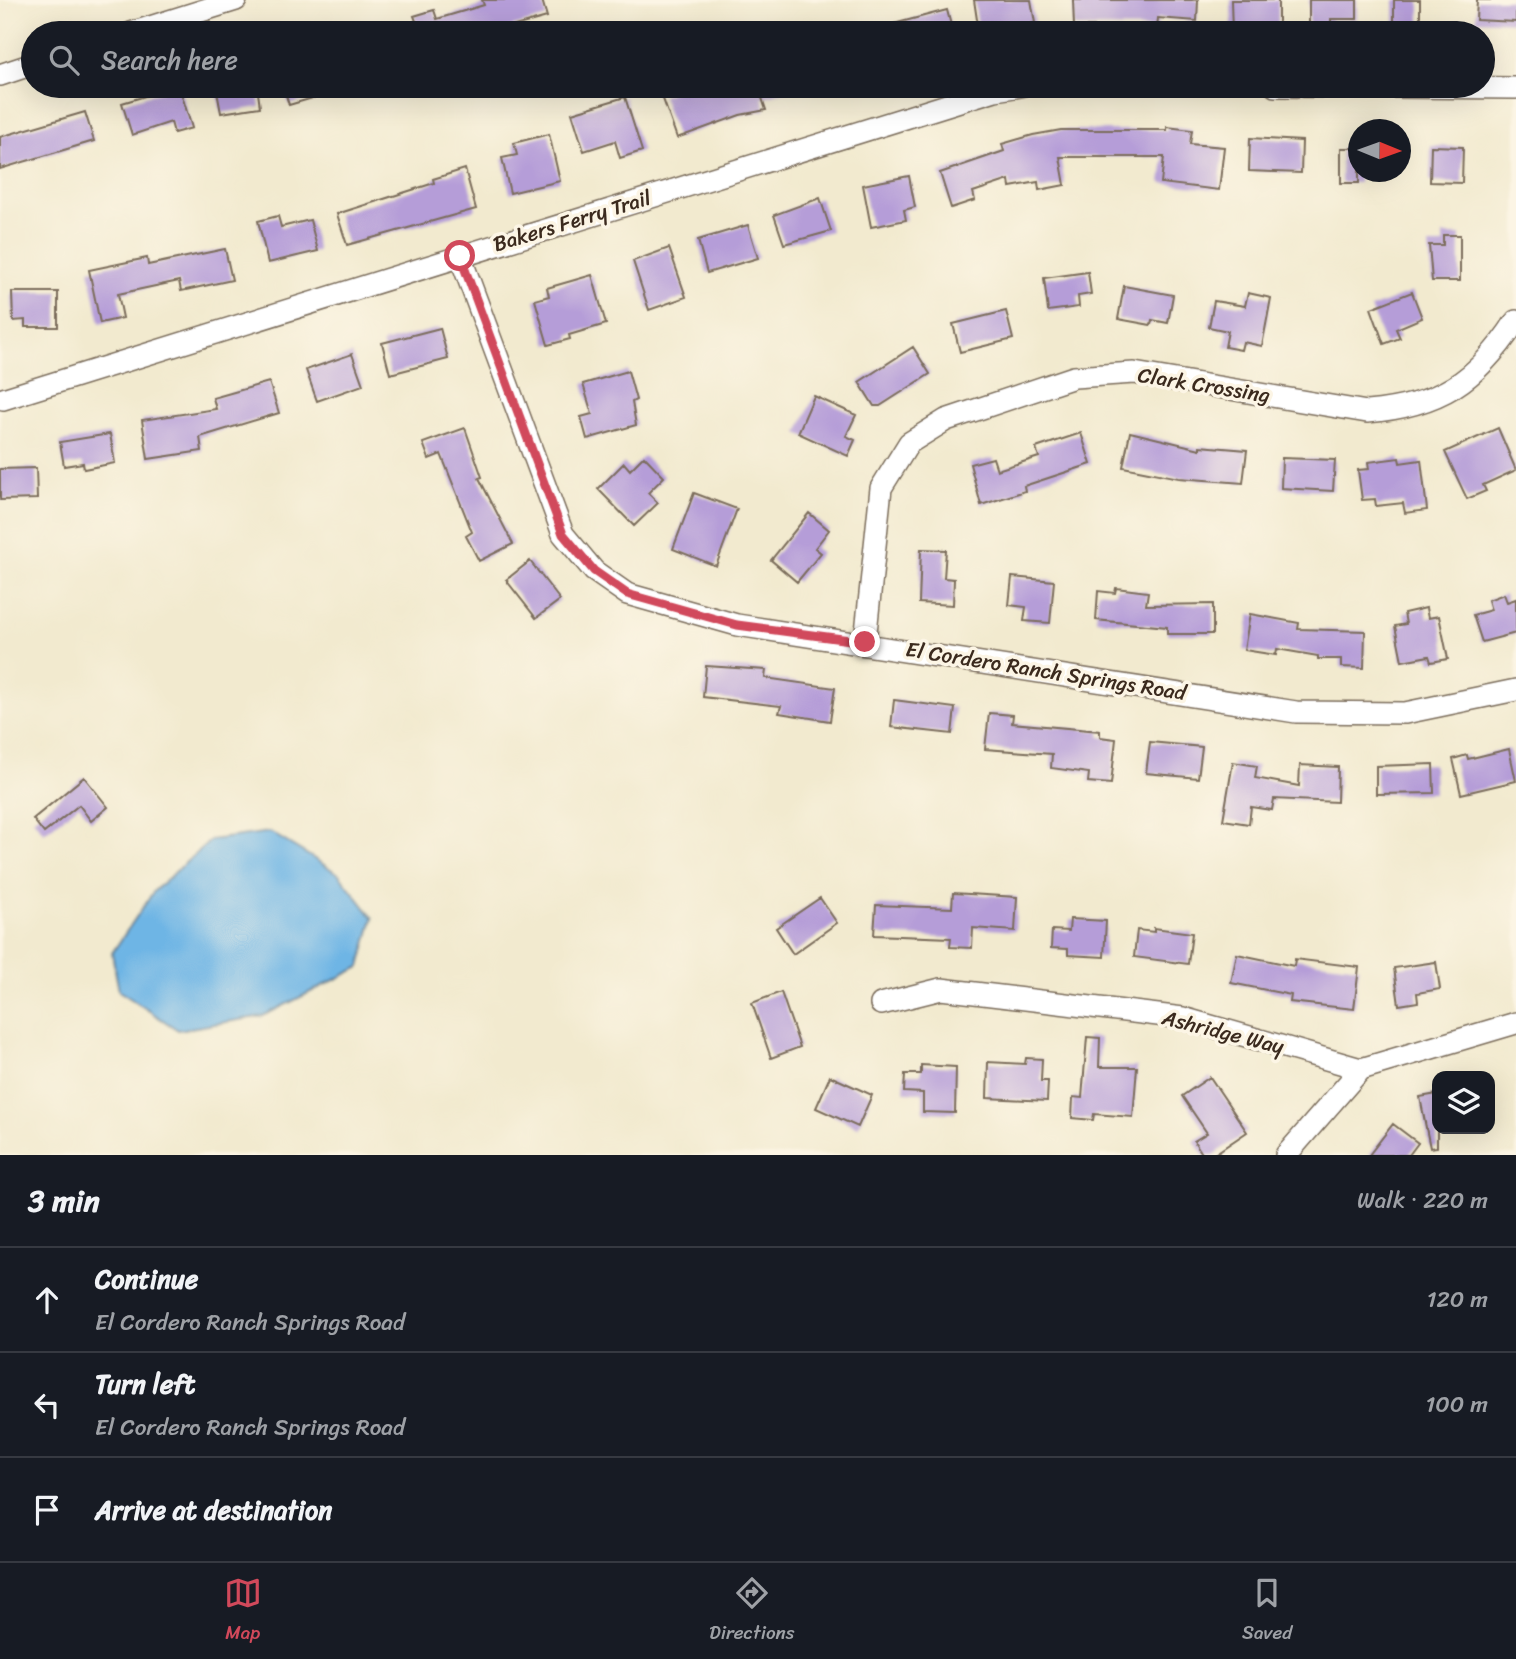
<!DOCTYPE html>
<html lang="en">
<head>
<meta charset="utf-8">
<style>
	:root { --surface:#171b24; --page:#242831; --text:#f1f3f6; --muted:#9ea1a6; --line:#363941; --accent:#d1495b }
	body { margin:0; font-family:Sriracha,sans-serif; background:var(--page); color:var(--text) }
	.controls { position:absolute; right:21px; bottom:21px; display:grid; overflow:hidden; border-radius:14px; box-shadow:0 7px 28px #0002 }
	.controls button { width:63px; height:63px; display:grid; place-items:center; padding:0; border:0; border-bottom:2px solid var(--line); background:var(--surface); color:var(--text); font:35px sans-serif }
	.compass { position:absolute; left:1348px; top:119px; width:63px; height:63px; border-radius:50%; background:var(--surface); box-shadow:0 7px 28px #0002; rotate:91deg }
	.stop { position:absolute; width:21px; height:21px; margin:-16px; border:5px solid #d1495b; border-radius:50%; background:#fff }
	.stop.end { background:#d1495b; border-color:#fff; box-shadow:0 2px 7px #0008 }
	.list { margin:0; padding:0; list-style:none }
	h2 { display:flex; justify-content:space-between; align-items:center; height:91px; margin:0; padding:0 28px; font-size:30px }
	h2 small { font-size:23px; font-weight:400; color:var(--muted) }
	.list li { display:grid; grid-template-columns:46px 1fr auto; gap:21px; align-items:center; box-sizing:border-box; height:105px; padding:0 28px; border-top:2px solid var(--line) }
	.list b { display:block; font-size:26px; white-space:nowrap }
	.list p { margin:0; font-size:23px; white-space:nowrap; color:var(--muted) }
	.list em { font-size:23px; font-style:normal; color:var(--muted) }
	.icon { flex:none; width:38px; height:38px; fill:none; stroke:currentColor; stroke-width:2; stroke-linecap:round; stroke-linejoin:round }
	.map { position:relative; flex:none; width:1516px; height:1155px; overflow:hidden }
	.search { position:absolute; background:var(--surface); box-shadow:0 7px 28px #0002; left:21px; right:21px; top:21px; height:77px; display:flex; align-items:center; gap:18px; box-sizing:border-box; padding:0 24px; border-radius:38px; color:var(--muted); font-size:26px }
	.sheet { height:406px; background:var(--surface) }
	nav { display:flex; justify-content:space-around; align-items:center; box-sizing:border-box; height:98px; border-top:2px solid var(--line); background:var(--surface); font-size:19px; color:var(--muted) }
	nav a { display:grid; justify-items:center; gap:4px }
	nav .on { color:var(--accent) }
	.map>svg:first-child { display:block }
</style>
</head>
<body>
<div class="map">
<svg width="1516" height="1155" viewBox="0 0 1516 1155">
	<rect width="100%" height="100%" fill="#fcf5e5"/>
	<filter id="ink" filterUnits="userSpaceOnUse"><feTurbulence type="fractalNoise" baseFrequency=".0143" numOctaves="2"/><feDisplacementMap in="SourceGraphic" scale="14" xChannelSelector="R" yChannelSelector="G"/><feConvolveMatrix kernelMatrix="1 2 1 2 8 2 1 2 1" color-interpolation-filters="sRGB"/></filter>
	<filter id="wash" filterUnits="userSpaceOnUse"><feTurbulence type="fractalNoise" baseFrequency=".00686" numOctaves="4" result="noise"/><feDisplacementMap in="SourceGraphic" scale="28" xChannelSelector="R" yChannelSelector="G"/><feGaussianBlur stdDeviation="1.57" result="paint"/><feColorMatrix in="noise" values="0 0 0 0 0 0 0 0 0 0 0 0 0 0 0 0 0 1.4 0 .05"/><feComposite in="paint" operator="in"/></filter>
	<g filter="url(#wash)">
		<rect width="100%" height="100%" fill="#f2eacf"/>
		<path fill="#6eb5e5" stroke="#547082" stroke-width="2" d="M 270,832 L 339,874 L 373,918 L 360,967 L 263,1016 L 178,1030 L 119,991 L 112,953 L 154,891 L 211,840 Z"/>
		<g id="blocks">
			<path fill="#b59dd8" d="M 482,0 L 542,0 L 547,17 L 489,33 L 388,33 L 388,30 L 416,21 L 414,16 L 434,10 L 437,19 L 484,5 Z
				M 974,0 L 1031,0 L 1035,23 L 999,29 L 1000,33 L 979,33 Z
				M 1073,0 L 1198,0 L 1197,21 L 1158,18 L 1157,28 L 1074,27 Z
				M 1231,0 L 1278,0 L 1278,30 L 1232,33 Z
				M 1309,0 L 1357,0 L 1357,19 L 1331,19 L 1331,33 L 1309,33 Z
				M 1394,0 L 1420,0 L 1420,26 L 1394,26 Z
				M 1477,0 L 1516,0 L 1516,22 L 1476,20 Z
				M 947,10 L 953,33 L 878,33 L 878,28 Z
				M 179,86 L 192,128 L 174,133 L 171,122 L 132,135 L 122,103 Z
				M 216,86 L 257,86 L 260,107 L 221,113 Z
				M 283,86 L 340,86 L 340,90 L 289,105 Z
				M 689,86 L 790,86 L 791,90 L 762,98 L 766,110 L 740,115 L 677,138 L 662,96 Z
				M 625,97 L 642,151 L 620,158 L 615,141 L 584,151 L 572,113 Z
				M 85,112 L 94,141 L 0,169 L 0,137 Z
				M 1167,127 L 1192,130 L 1190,144 L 1224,147 L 1219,190 L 1161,183 L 1164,157 L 1060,157 L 1065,185 L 1039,190 L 1038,182 L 1010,187 L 1009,180 L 973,192 L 975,200 L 951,208 L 940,173 L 1004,151 L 1002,144 L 1033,135 L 1061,130 L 1167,130 Z
				M 549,134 L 560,181 L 510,193 L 502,158 L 517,155 L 514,143 Z
				M 1250,138 L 1302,141 L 1301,173 L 1249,171 Z
				M 1431,146 L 1463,147 L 1462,183 L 1430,182 Z
				M 1341,148 L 1359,148 L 1359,183 L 1341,183 Z
				M 465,169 L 476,209 L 347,245 L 337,214 L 434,183 L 433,179 Z
				M 909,176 L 915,207 L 904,210 L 906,220 L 871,227 L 863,185 Z
				M 820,198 L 831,231 L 784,244 L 774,215 Z
				M 278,216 L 281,227 L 310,220 L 318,251 L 268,263 L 258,221 Z
				M 748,225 L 758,258 L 707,273 L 698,240 Z
				M 1443,235 L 1460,235 L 1460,281 L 1432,281 L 1429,245 L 1443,245 Z
				M 669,248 L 686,297 L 649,310 L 633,261 Z
				M 225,249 L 232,280 L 181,291 L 179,281 L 118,294 L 123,318 L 100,323 L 89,270 L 147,258 L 148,265 Z
				M 1088,272 L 1091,294 L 1078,296 L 1079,307 L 1048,311 L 1044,278 Z
				M 592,275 L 606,324 L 569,335 L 570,339 L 548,345 L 535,300 L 549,296 L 547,288 Z
				M 1124,286 L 1173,295 L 1168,323 L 1152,320 L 1151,325 L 1118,319 Z
				M 12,292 L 58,292 L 58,327 L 25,327 L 25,320 L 13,321 Z
				M 1412,292 L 1422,318 L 1396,329 L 1400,338 L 1384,344 L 1371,308 Z
				M 1248,293 L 1271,298 L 1262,346 L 1243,342 L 1241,350 L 1225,347 L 1228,331 L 1209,327 L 1214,301 L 1245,306 Z
				M 1006,311 L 1013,339 L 960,352 L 953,324 Z
				M 440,328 L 448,359 L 390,374 L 382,343 Z
				M 913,347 L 930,374 L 880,406 L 874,406 L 859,382 Z
				M 352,354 L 363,385 L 317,401 L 306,370 Z
				M 628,371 L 636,400 L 632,402 L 636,425 L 587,439 L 581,417 L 592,414 L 583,384 Z
				M 269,382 L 279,413 L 200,437 L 202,451 L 148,459 L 142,420 L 216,409 L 213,398 Z
				M 814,396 L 856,415 L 846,436 L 855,440 L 848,456 L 798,433 Z
				M 465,428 L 482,477 L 479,478 L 513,544 L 479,561 L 466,536 L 472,532 L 441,454 L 429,459 L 423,443 Z
				M 1498,428 L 1516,470 L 1483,485 L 1486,491 L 1467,499 L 1445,452 Z
				M 1130,432 L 1200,449 L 1200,446 L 1247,450 L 1243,483 L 1179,478 L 1123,467 Z
				M 1081,433 L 1091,464 L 1024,486 L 1025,491 L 981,505 L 970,464 L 993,458 L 997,470 L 1039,457 L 1036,448 Z
				M 110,434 L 115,463 L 84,469 L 83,463 L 64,466 L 60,442 Z
				M 644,456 L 664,477 L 648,493 L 658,503 L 634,526 L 598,489 L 624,463 L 630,470 Z
				M 1282,458 L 1335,460 L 1333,491 L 1281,488 Z
				M 1399,458 L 1400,463 L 1421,460 L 1427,510 L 1405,513 L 1403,503 L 1376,506 L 1375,499 L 1362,500 L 1358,470 L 1369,469 L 1368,462 Z
				M 36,468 L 37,499 L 0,500 L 0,469 Z
				M 694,493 L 737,509 L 716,566 L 673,549 Z
				M 809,513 L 829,530 L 815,548 L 821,553 L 797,582 L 771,560 Z
				M 921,549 L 946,550 L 944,578 L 954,579 L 953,605 L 919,603 Z
				M 530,561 L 560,600 L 536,618 L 506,580 Z
				M 1012,577 L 1054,581 L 1050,623 L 1024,621 L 1026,607 L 1009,605 Z
				M 1116,588 L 1148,592 L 1146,605 L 1213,604 L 1213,634 L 1167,634 L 1167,627 L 1096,620 L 1098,591 L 1115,593 Z
				M 1504,594 L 1507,602 L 1516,599 L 1516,633 L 1482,642 L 1473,615 L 1491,610 L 1488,600 Z
				M 1426,608 L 1428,618 L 1439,616 L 1448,659 L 1431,662 L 1429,656 L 1402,661 L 1395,626 L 1406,624 L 1404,613 Z
				M 1250,614 L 1299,623 L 1298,629 L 1365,631 L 1364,668 L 1341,667 L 1341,659 L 1318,659 L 1318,656 L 1277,649 L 1276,655 L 1244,650 Z
				M 706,666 L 766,670 L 765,678 L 835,688 L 830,721 L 779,713 L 781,706 L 703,697 Z
				M 894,700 L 955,708 L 952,734 L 891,727 Z
				M 989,713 L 1013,715 L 1012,723 L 1100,731 L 1100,737 L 1116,739 L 1111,784 L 1088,782 L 1089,773 L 1051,768 L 1052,754 L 985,749 Z
				M 1150,742 L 1202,747 L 1198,778 L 1146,773 Z
				M 1509,749 L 1516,781 L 1461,794 L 1453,759 L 1467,755 L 1468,759 Z
				M 1233,762 L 1257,766 L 1255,778 L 1299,786 L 1300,765 L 1338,767 L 1337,802 L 1274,799 L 1272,810 L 1251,807 L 1249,824 L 1223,820 Z
				M 1433,764 L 1434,793 L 1376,794 L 1376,766 Z
				M 84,777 L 108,807 L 91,821 L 79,805 L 44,833 L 33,819 Z
				M 953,893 L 1017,897 L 1015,931 L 973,928 L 972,948 L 950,947 L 951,938 L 874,935 L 876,905 L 952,908 Z
				M 820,898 L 837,923 L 793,954 L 776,928 Z
				M 1070,919 L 1106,921 L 1104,957 L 1068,955 L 1068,949 L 1051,948 L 1052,930 L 1069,931 Z
				M 1154,928 L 1192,933 L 1188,964 L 1134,957 L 1137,930 L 1154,932 Z
				M 1237,954 L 1294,966 L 1295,959 L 1359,967 L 1354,1009 L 1290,1002 L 1291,995 L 1231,983 Z
				M 1436,962 L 1440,989 L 1417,993 L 1418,1002 L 1399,1005 L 1394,968 Z
				M 781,992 L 800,1047 L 771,1058 L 752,1003 Z
				M 1087,1037 L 1100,1038 L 1099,1067 L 1137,1067 L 1133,1117 L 1094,1114 L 1093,1120 L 1072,1118 L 1073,1097 L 1082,1098 Z
				M 1026,1058 L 1042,1059 L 1041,1081 L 1048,1081 L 1047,1101 L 987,1098 L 988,1062 L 1025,1064 Z
				M 921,1065 L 956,1067 L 955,1113 L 923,1112 L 923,1093 L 904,1092 L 905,1074 L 921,1074 Z
				M 830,1076 L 872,1095 L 858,1127 L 816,1108 Z
				M 1210,1077 L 1247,1132 L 1213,1155 L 1203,1155 L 1194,1141 L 1207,1133 L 1182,1096 Z
				M 1437,1094 L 1437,1147 L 1430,1148 L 1420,1097 Z
				M 1393,1124 L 1418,1143 L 1409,1155 L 1369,1155 Z"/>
		</g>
	</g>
	<g filter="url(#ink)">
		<use href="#blocks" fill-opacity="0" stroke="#7b6d5c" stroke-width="2"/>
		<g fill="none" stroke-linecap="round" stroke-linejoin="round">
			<g stroke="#7b6d5c" stroke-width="24">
				<path id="minor" d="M 131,33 L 236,0
					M 0,75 L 33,64
					M 1275,86 L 1516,88
					M 460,256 L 563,534 L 594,571 L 627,594 L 737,625 L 1296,712 L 1405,713 L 1516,690
					M 3,399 L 995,90 L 1021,86
					M 865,642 L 881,488 L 909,443 L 946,420 L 1074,377 L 1134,373 L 1367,412 C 1439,406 1477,381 1516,321
					M 881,1004 L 941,989 L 1183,1018 L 1361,1069 L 1516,1023
					M 1286,1155 L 1361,1069"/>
			</g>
			<use href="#minor" stroke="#fff" stroke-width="21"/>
		</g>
	</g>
	<g fill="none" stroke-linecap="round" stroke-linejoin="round" filter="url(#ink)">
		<path stroke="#d1495b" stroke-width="9" d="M 460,256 L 563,534 L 594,571 L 627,594 L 737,625 L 865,642"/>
	</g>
	<g text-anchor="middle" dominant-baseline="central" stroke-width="7" stroke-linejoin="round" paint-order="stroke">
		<g font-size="21" fill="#3b2a1e" stroke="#fcf5e5">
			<text transform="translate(572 221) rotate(-17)">Bakers Ferry Trail</text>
			<text transform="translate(1204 385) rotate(9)">Clark Crossing</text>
			<text transform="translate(1046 671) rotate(9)">El Cordero Ranch Springs Road</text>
			<text transform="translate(1223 1032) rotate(14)">Ashridge Way</text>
		</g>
	</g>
</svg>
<div class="controls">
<button><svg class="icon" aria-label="layers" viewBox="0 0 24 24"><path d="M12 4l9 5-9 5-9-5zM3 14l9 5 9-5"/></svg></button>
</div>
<svg class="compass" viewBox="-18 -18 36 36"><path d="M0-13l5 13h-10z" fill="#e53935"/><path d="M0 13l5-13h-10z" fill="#9ea1a6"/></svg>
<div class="stop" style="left:460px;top:256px"></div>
<div class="stop end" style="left:865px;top:642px"></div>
<div class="search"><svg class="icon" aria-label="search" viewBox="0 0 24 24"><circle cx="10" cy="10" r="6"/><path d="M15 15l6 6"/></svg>Search here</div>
</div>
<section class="sheet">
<h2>3 min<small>Walk · 220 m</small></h2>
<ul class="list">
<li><svg class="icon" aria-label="ahead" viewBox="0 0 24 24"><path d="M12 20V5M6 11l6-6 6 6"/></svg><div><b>Continue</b><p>El Cordero Ranch Springs Road</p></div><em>120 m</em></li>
<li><svg class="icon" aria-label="left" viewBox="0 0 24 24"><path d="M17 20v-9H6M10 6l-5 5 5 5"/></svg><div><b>Turn left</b><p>El Cordero Ranch Springs Road</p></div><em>100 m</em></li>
<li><svg class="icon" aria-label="arrive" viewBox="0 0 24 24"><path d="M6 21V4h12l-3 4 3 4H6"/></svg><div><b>Arrive at destination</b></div></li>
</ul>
</section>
<nav>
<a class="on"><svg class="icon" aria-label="map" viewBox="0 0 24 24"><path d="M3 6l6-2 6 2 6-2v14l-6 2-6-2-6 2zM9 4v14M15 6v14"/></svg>Map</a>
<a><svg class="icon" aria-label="directions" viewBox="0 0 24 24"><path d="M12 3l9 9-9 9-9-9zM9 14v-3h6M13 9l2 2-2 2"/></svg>Directions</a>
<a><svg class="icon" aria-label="saved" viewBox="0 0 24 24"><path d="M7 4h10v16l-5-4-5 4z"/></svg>Saved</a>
</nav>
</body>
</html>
